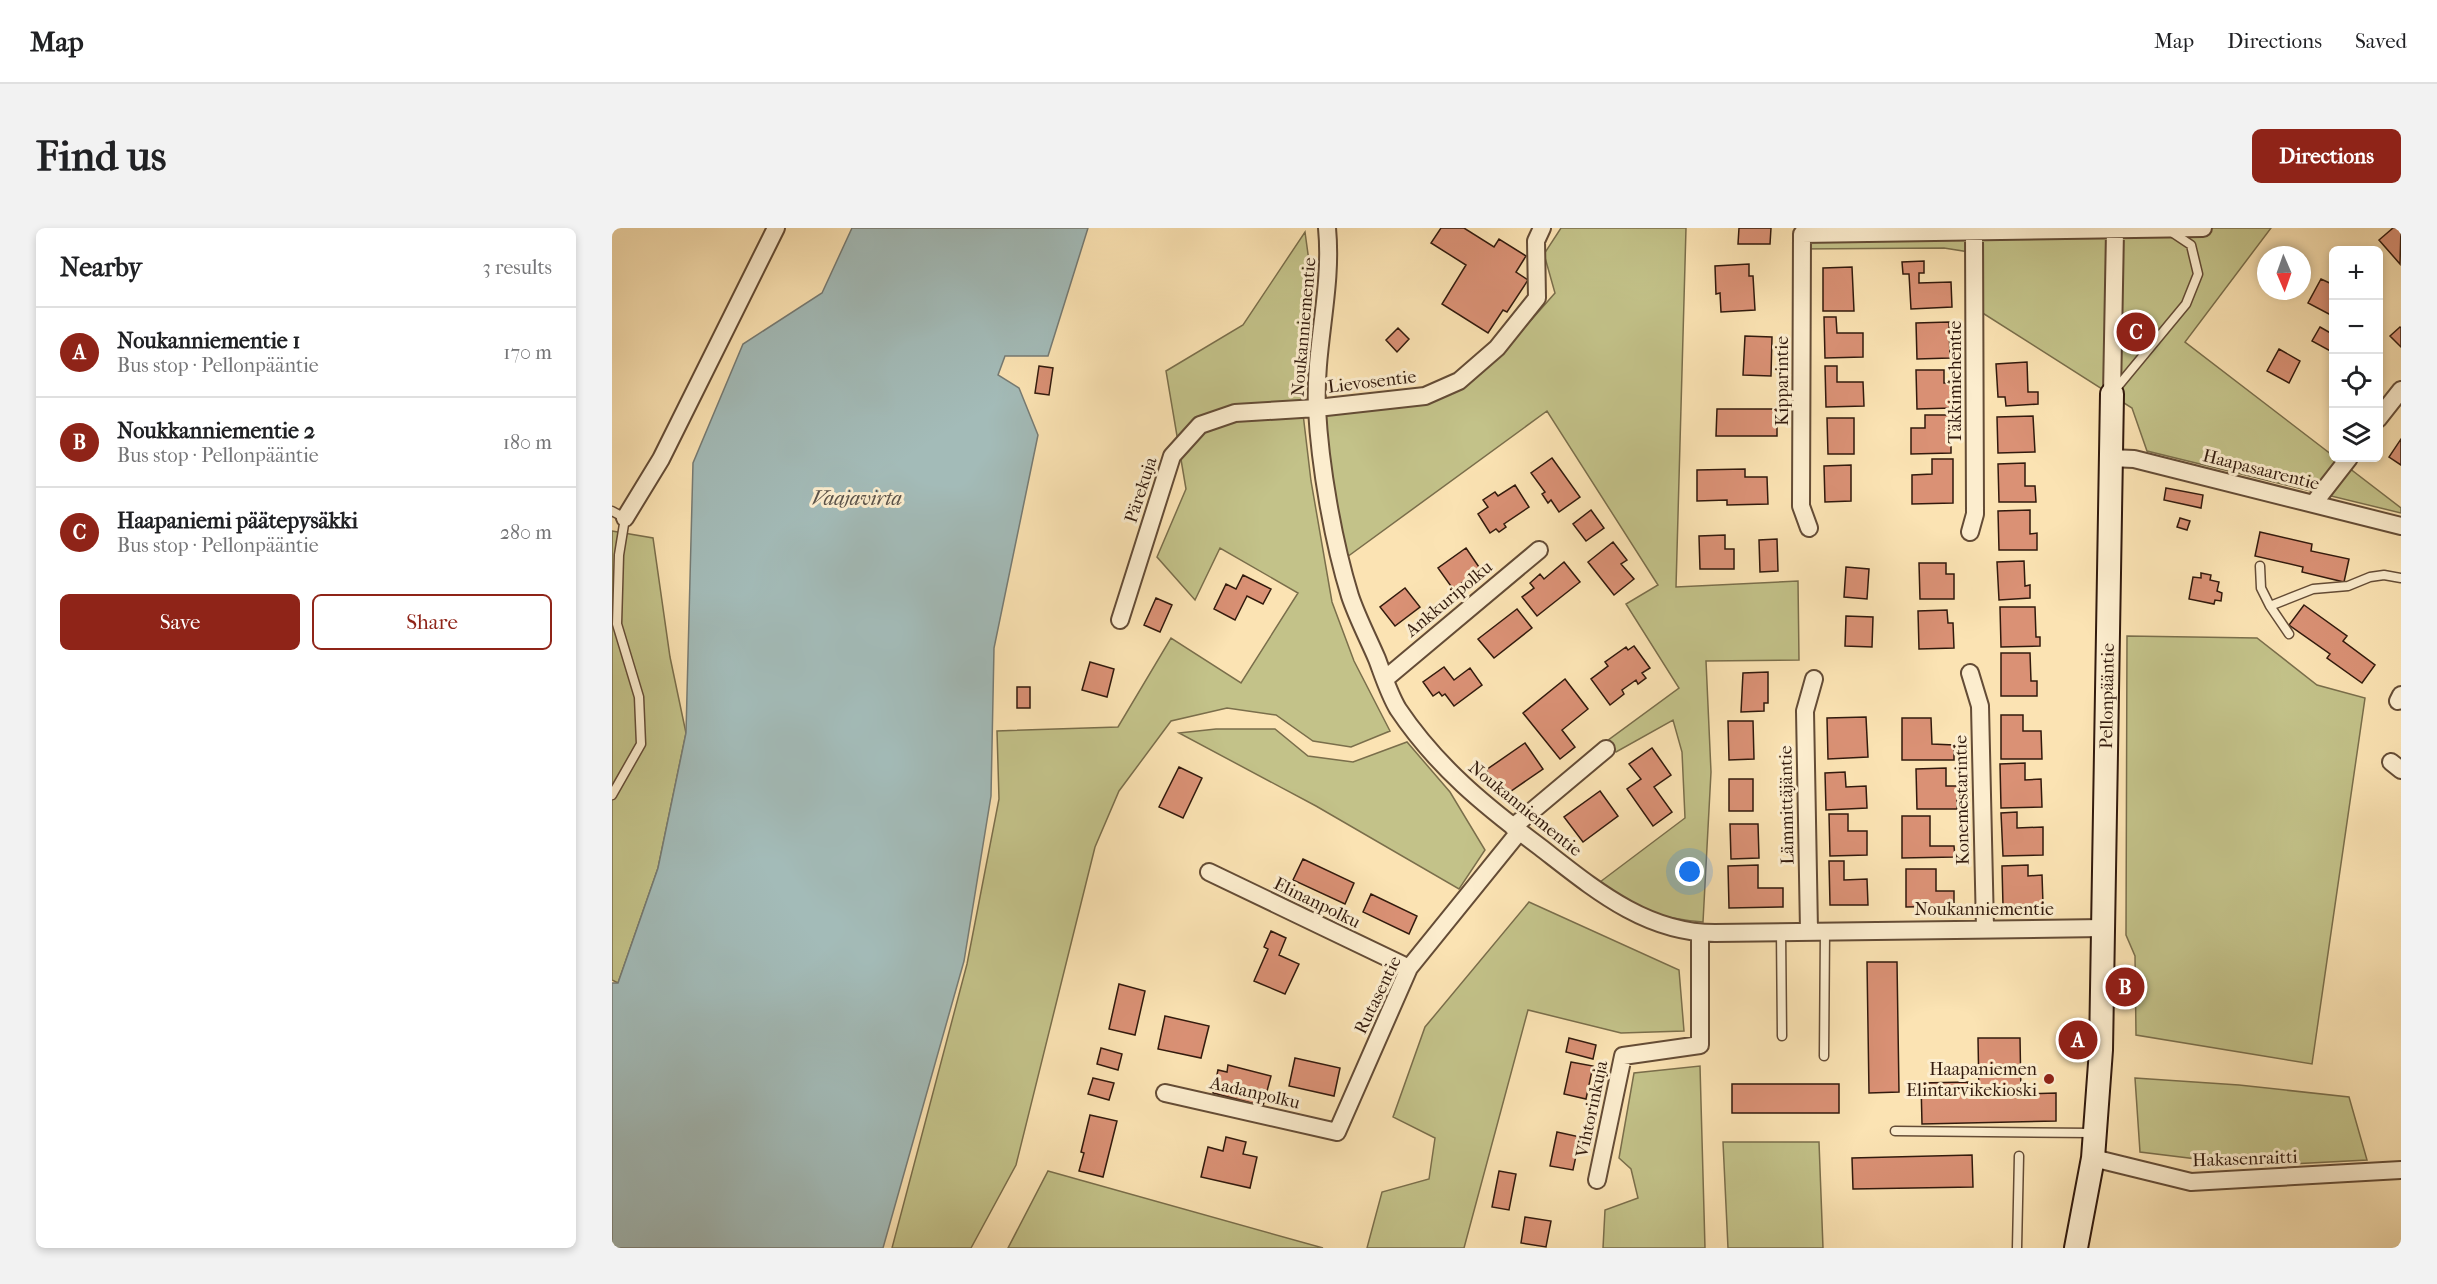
<!DOCTYPE html>
<html lang="en">
<head>
<meta charset="utf-8">
<style>
	:root { --surface:#fff; --page:#f2f2f2; --text:#202124; --muted:#757577; --line:#e0e0e0; --accent:#8f2418 }
	body { margin:0; font-family:"IM FELL French Canon",serif; background:var(--page); color:var(--text) }
	.controls { position:absolute; right:18px; top:18px; display:grid; overflow:hidden; border-radius:9px; box-shadow:0 3px 9px #0003 }
	.controls button { width:54px; height:54px; display:grid; place-items:center; padding:0; border:0; border-bottom:2px solid var(--line); background:var(--surface); color:var(--text); font:30px sans-serif }
	.compass { position:absolute; left:1645px; top:18px; width:54px; height:54px; border-radius:50%; background:var(--surface); box-shadow:0 3px 9px #0003; rotate:178deg }
	.you { position:absolute; left:1078px; top:644px; width:21px; height:21px; margin:-15px; border:4px solid #fff; border-radius:50%; background:#1a73e8; box-shadow:0 0 0 9px #1a73e833 }
	.badge { display:grid; place-items:center; width:39px; height:39px; border-radius:50%; background:var(--accent); color:#fff; font-size:20px; font-weight:700 }
	.pin { position:absolute; translate:-50% -50%; border:3px solid #fff; box-shadow:0 2px 6px #0006 }
	.list { margin:0; padding:0; list-style:none }
	h2 { display:flex; justify-content:space-between; align-items:center; height:78px; margin:0; padding:0 24px; font-size:26px }
	h2 small { font-size:20px; font-weight:400; color:var(--muted) }
	.list li { display:grid; grid-template-columns:39px 1fr auto; gap:18px; align-items:center; box-sizing:border-box; height:90px; padding:0 24px; border-top:2px solid var(--line) }
	.list b { display:block; font-size:22px; white-space:nowrap }
	.list p { margin:0; font-size:20px; white-space:nowrap; color:var(--muted) }
	.list em { font-size:20px; font-style:normal; color:var(--muted) }
	.actions { display:flex; gap:12px; padding:18px 24px }
	.actions a { flex:1; padding:14px 0; border:2px solid var(--accent); border-radius:9px; text-align:center; font-size:21px; color:var(--accent) }
	.actions .main { background:var(--accent); color:#fff }
	.icon { flex:none; width:33px; height:33px; fill:none; stroke:currentColor; stroke-width:2; stroke-linecap:round; stroke-linejoin:round }
	.map { position:relative; flex:none; width:1789px; height:1020px; overflow:hidden; border-radius:9px }
	header { display:flex; align-items:center; gap:36px; box-sizing:border-box; height:84px; padding:0 30px; background:var(--surface); border-bottom:2px solid var(--line) }
	header strong { font-size:28px }
	nav { display:flex; gap:33px; margin-inline-start:auto; font-size:21px }
	.intro { display:flex; align-items:center; justify-content:space-between; box-sizing:border-box; height:144px; padding:0 36px }
	h1 { margin:0; font-size:42px }
	.button { padding:15px 27px; border-radius:9px; background:var(--accent); color:#fff; font-size:21px; font-weight:700 }
	main { display:flex; gap:36px; padding:0 36px }
	aside { flex:1; background:var(--surface); border-radius:9px; box-shadow:0 3px 9px #0003 }
	.map>svg:first-child { display:block }
</style>
</head>
<body>
<header>
<strong>Map</strong>
<nav><a>Map</a><a>Directions</a><a>Saved</a></nav>
</header>
<div class="intro"><h1>Find us</h1><a class="button">Directions</a></div>
<main>
<aside>
<h2>Nearby<small>3 results</small></h2>
<ul class="list">
<li><span class="badge">A</span><div><b>Noukanniementie 1</b><p>Bus stop · Pellonpääntie</p></div><em>170 m</em></li>
<li><span class="badge">B</span><div><b>Noukkanniementie 2</b><p>Bus stop · Pellonpääntie</p></div><em>180 m</em></li>
<li><span class="badge">C</span><div><b>Haapaniemi päätepysäkki</b><p>Bus stop · Pellonpääntie</p></div><em>280 m</em></li>
</ul>
<div class="actions"><a class="main">Save</a><a>Share</a></div>
</aside>
<div class="map">
<svg width="1789" height="1020" viewBox="0 0 1789 1020">
	<rect width="100%" height="100%" fill="#fbe3b3"/>
	<filter id="stains"><feTurbulence type="fractalNoise" baseFrequency=".00333" numOctaves="4"/><feColorMatrix values="0 0 0 0 .2 0 0 0 0 .09 0 0 0 0 .02 0 0 0 .5 -.17"/></filter>
	<radialGradient id="worn" r=".72"><stop offset=".6" stop-color="#630" stop-opacity="0"/><stop offset="1" stop-color="#630" stop-opacity=".3"/></radialGradient>
	<path fill="#c3c289" stroke="#7a6e4b" stroke-width="1.5" d="M 949,0 L 1074,0 L 1064,359 L 1186,353 L 1187,432 L 1094,433 L 1099,544 L 1091,694 C 1054,691 1015,683 988,654 L 1073,590 L 1070,524 L 1061,492 L 1004,524 L 995,513 L 1067,460 L 1014,376 L 1046,357 L 935,183 L 735,329 L 719,250 L 711,187 L 816,173 L 890,125 L 943,65 L 932,26 Z
		M 1185,0 L 1659,0 L 1573,114 L 1789,280 L 1789,285 L 1535,223 L 1520,180 L 1358,77 L 1357,24 L 1332,20 L 1185,21 Z
		M 693,4 L 699,48 L 687,152 L 699,253 L 720,374 L 742,433 L 778,503 L 739,519 L 701,513 L 664,487 L 615,480 L 559,493 L 507,563 L 483,619 L 404,937 L 359,1020 L 280,1020 L 355,736 L 387,571 L 385,503 L 506,499 L 559,410 L 629,455 L 686,365 L 608,320 L 583,372 L 545,329 L 574,261 L 554,143 L 631,97 Z
		M 0,303 L 41,310 L 58,429 L 74,505 L 46,640 L 6,755 L 0,752 Z
		M 1515,408 L 1645,410 L 1705,457 L 1753,470 L 1700,836 L 1524,807 L 1523,728 L 1514,707 Z
		M 604,501 L 663,501 L 696,528 L 741,534 L 795,514 L 838,564 L 873,622 L 847,661 L 704,578 L 567,505 Z
		M 917,674 L 1067,742 L 1072,803 L 1009,805 L 916,782 L 852,1020 L 755,1020 L 770,964 L 817,951 L 823,910 L 781,889 L 813,799 Z
		M 1088,838 L 1093,1020 L 991,1020 L 993,982 L 1026,970 L 1019,941 L 1007,930 L 1022,845 Z
		M 1523,850 L 1627,857 L 1737,869 L 1755,932 L 1642,938 L 1528,924 Z
		M 1111,914 L 1207,914 L 1211,1020 L 1116,1020 Z
		M 436,943 L 711,1020 L 396,1020 Z"/>
	<path fill="#a3bbb8" stroke="#767b74" stroke-width="1.5" d="M 240,0 L 476,0 L 436,128 L 393,128 L 386,147 L 407,160 L 426,207 L 382,420 L 379,568 L 352,733 L 271,1020 L 0,1020 L 0,755 L 6,755 L 46,640 L 74,505 L 81,235 L 131,116 L 210,65 Z"/>
	<path fill="#da9175" stroke="#321a0d" stroke-width="1.5" d="M 829,0 L 852,0 L 882,19 L 887,11 L 914,28 L 904,44 L 916,52 L 895,84 L 891,82 L 876,105 L 830,76 L 854,37 L 819,15 Z
		M 1127,0 L 1159,0 L 1158,16 L 1126,16 Z
		M 1781,0 L 1789,0 L 1788,36 L 1767,12 Z
		M 1312,33 L 1312,45 L 1307,45 L 1307,55 L 1339,54 L 1340,79 L 1299,81 L 1297,46 L 1291,46 L 1290,34 Z
		M 1137,36 L 1137,48 L 1141,48 L 1143,82 L 1109,84 L 1108,65 L 1104,66 L 1103,38 Z
		M 1240,39 L 1242,83 L 1211,83 L 1211,40 Z
		M 1709,51 L 1722,57 L 1722,81 L 1717,86 L 1696,75 Z
		M 1212,89 L 1224,89 L 1225,105 L 1251,105 L 1251,129 L 1213,130 Z
		M 1337,94 L 1338,130 L 1305,131 L 1304,95 Z
		M 1708,99 L 1722,107 L 1722,125 L 1700,113 Z
		M 1788,99 L 1789,100 L 1789,119 L 1778,108 Z
		M 786,100 L 797,111 L 785,124 L 774,112 Z
		M 1133,108 L 1160,109 L 1159,148 L 1131,147 Z
		M 1667,121 L 1688,133 L 1677,155 L 1655,143 Z
		M 1415,134 L 1416,164 L 1426,164 L 1426,176 L 1394,178 L 1393,169 L 1386,169 L 1384,136 Z
		M 427,138 L 441,140 L 437,167 L 423,165 Z
		M 1213,138 L 1225,138 L 1225,154 L 1251,154 L 1252,178 L 1214,179 Z
		M 1304,142 L 1332,142 L 1332,155 L 1340,155 L 1340,180 L 1305,181 Z
		M 1105,181 L 1165,181 L 1165,208 L 1104,208 Z
		M 1313,187 L 1339,187 L 1339,225 L 1299,226 L 1299,200 L 1313,200 Z
		M 1421,188 L 1423,224 L 1386,225 L 1385,189 Z
		M 1215,190 L 1242,190 L 1242,226 L 1216,226 Z
		M 1789,211 L 1789,237 L 1777,229 Z
		M 940,230 L 968,269 L 947,284 L 939,272 L 936,275 L 930,266 L 933,264 L 919,245 Z
		M 1320,231 L 1341,231 L 1341,275 L 1300,276 L 1300,247 L 1320,246 Z
		M 1413,235 L 1413,258 L 1423,258 L 1424,274 L 1387,274 L 1386,236 Z
		M 1239,237 L 1239,273 L 1213,274 L 1212,238 Z
		M 1133,241 L 1133,249 L 1155,249 L 1156,276 L 1115,277 L 1115,272 L 1085,273 L 1085,242 Z
		M 903,257 L 917,279 L 892,296 L 894,299 L 887,304 L 884,301 L 878,305 L 866,286 L 876,279 L 871,272 L 883,264 L 886,268 Z
		M 1554,260 L 1591,267 L 1589,280 L 1552,272 Z
		M 979,282 L 992,300 L 974,313 L 961,296 Z
		M 1418,282 L 1418,306 L 1425,305 L 1425,322 L 1387,322 L 1386,283 Z
		M 1568,290 L 1578,293 L 1575,302 L 1565,299 Z
		M 1648,304 L 1700,316 L 1699,323 L 1737,331 L 1732,354 L 1690,344 L 1691,339 L 1643,328 Z
		M 1113,307 L 1113,321 L 1122,321 L 1122,341 L 1088,341 L 1087,308 Z
		M 1165,311 L 1166,343 L 1148,344 L 1147,312 Z
		M 1001,314 L 1015,332 L 1009,336 L 1022,351 L 1002,367 L 976,334 Z
		M 854,320 L 869,342 L 857,355 L 854,352 L 841,361 L 826,340 Z
		M 1412,333 L 1413,358 L 1418,357 L 1418,370 L 1387,372 L 1385,334 Z
		M 952,334 L 968,354 L 925,388 L 910,369 L 922,360 L 918,355 L 928,346 L 932,351 Z
		M 1307,335 L 1334,335 L 1334,346 L 1342,346 L 1342,371 L 1308,371 Z
		M 1234,339 L 1257,341 L 1255,371 L 1232,369 Z
		M 1589,345 L 1599,347 L 1598,352 L 1607,354 L 1605,363 L 1610,365 L 1609,373 L 1603,372 L 1602,376 L 1577,371 L 1581,349 L 1589,350 Z
		M 631,347 L 659,361 L 651,376 L 635,368 L 623,392 L 602,381 L 614,356 L 624,361 Z
		M 793,360 L 808,379 L 783,398 L 768,379 Z
		M 544,370 L 560,377 L 548,404 L 532,397 Z
		M 1692,377 L 1735,408 L 1731,413 L 1763,437 L 1750,455 L 1715,430 L 1718,426 L 1677,397 Z
		M 1388,379 L 1423,379 L 1424,409 L 1428,409 L 1428,418 L 1389,419 Z
		M 905,381 L 920,400 L 882,430 L 866,411 Z
		M 1335,382 L 1336,395 L 1341,395 L 1342,420 L 1307,421 L 1306,383 Z
		M 1234,388 L 1261,389 L 1260,419 L 1233,418 Z
		M 1022,418 L 1038,440 L 1030,445 L 1034,450 L 1026,456 L 1024,452 L 1010,462 L 1012,466 L 998,477 L 979,451 L 996,438 L 993,434 L 1014,419 L 1016,422 Z
		M 1389,425 L 1418,425 L 1419,453 L 1425,453 L 1425,468 L 1389,468 Z
		M 478,434 L 502,441 L 495,469 L 470,462 Z
		M 832,439 L 842,452 L 858,440 L 870,457 L 842,478 L 833,466 L 830,468 L 827,464 L 821,468 L 811,454 Z
		M 1156,444 L 1156,475 L 1152,475 L 1152,483 L 1129,484 L 1131,445 Z
		M 953,451 L 976,481 L 950,502 L 963,519 L 948,531 L 911,485 Z
		M 405,459 L 418,459 L 418,480 L 405,480 Z
		M 1389,487 L 1411,487 L 1411,503 L 1429,503 L 1430,531 L 1389,531 Z
		M 1254,489 L 1256,529 L 1216,531 L 1215,490 Z
		M 1290,490 L 1319,490 L 1320,516 L 1342,517 L 1342,532 L 1290,532 Z
		M 1116,493 L 1141,493 L 1142,531 L 1117,532 Z
		M 913,515 L 931,541 L 892,568 L 874,542 Z
		M 1040,520 L 1059,547 L 1042,559 L 1060,584 L 1041,598 L 1015,561 L 1029,551 L 1017,536 Z
		M 1413,535 L 1413,552 L 1429,551 L 1430,579 L 1389,580 L 1388,536 Z
		M 567,539 L 590,550 L 571,590 L 547,579 Z
		M 1334,540 L 1334,558 L 1345,558 L 1345,581 L 1305,581 L 1304,541 Z
		M 1233,544 L 1234,559 L 1254,558 L 1255,580 L 1214,582 L 1213,545 Z
		M 1117,551 L 1141,551 L 1141,583 L 1117,583 Z
		M 988,563 L 1006,588 L 971,614 L 952,589 Z
		M 1405,584 L 1405,600 L 1431,599 L 1431,627 L 1391,628 L 1389,585 Z
		M 1217,586 L 1236,586 L 1236,603 L 1255,603 L 1255,627 L 1218,628 Z
		M 1290,588 L 1318,588 L 1318,618 L 1342,618 L 1343,629 L 1290,630 Z
		M 1118,596 L 1146,596 L 1147,630 L 1119,631 Z
		M 691,631 L 742,655 L 733,676 L 681,652 Z
		M 1217,633 L 1232,633 L 1232,652 L 1255,651 L 1256,677 L 1218,677 Z
		M 1146,637 L 1146,660 L 1171,660 L 1171,679 L 1117,680 L 1116,638 Z
		M 1416,637 L 1416,648 L 1430,647 L 1431,676 L 1391,678 L 1390,638 Z
		M 1294,641 L 1324,641 L 1324,663 L 1342,663 L 1342,678 L 1294,679 Z
		M 759,666 L 805,688 L 797,706 L 751,684 Z
		M 659,703 L 674,710 L 667,727 L 687,736 L 673,766 L 642,753 L 656,721 L 652,719 Z
		M 1255,734 L 1285,734 L 1287,864 L 1257,865 Z
		M 507,756 L 533,763 L 523,807 L 497,801 Z
		M 553,788 L 597,798 L 589,830 L 546,821 Z
		M 957,810 L 984,817 L 981,831 L 954,824 Z
		M 1366,810 L 1408,810 L 1409,866 L 1444,865 L 1444,893 L 1310,896 L 1309,855 L 1356,854 L 1356,866 L 1367,866 Z
		M 489,820 L 510,826 L 506,842 L 485,836 Z
		M 683,830 L 728,840 L 722,868 L 677,858 Z
		M 959,834 L 981,838 L 974,871 L 952,866 Z
		M 616,837 L 659,848 L 651,878 L 601,865 L 606,842 L 615,844 Z
		M 481,850 L 502,855 L 497,872 L 476,866 Z
		M 1120,856 L 1227,856 L 1227,885 L 1120,885 Z
		M 478,887 L 505,893 L 491,949 L 467,943 L 472,925 L 469,924 Z
		M 945,904 L 968,909 L 961,942 L 938,938 Z
		M 614,909 L 634,914 L 631,926 L 645,929 L 638,960 L 589,949 L 596,919 L 611,923 Z
		M 1360,927 L 1361,959 L 1241,961 L 1240,930 Z
		M 887,943 L 904,946 L 897,982 L 880,979 Z
		M 913,989 L 939,993 L 934,1019 L 909,1015 Z"/>
	<g fill="none" stroke-linecap="round" stroke-linejoin="round">
		<g stroke="#644c36" stroke-width="11">
			<path id="lane" d="M 1502,163 L 1574,76 L 1586,46 L 1579,17 L 1558,3
				M 0,283 L 13,290 L 7,327 L 5,396 L 27,469 L 29,516 L 0,567
				M 1648,338 L 1649,360 L 1658,378 L 1701,361 L 1736,358 L 1758,349 L 1772,347 L 1789,350
				M 1658,378 L 1677,406
				M 1169,703 L 1170,808
				M 1212,828 L 1213,703
				M 1283,903 L 1482,905
				M 1405,1020 L 1407,928"/>
		</g>
		<g stroke="#644c36" stroke-width="20">
			<path id="street" d="M 715,0 C 721,61 702,119 705,181 C 708,238 721,313 738,368 C 745,389 756,410 765,431 C 771,447 777,466 786,481 C 825,539 873,578 928,619 C 981,660 1033,705 1103,705 L 1491,700
				M 1500,166 L 1503,3
				M 1766,191 L 1789,162
				M 1498,230 L 1522,231 L 1789,298
				M 1702,275 L 1737,230
				M 13,290 L 49,231 L 164,0
				M 1197,300 L 1189,278 L 1190,6 L 1591,0
				M 1358,304 L 1363,286 L 1362,3
				M 508,392 L 560,228 L 588,197 L 623,185 L 705,180 L 813,168 L 847,153 L 885,120 L 925,70 L 924,13 L 930,0
				M 1358,445 L 1368,478 L 1373,700
				M 773,451 L 927,322
				M 1786,473 L 1789,467
				M 1779,534 L 1789,542
				M 901,599 L 994,521
				M 597,644 L 797,740
				M 1197,702 L 1193,483 L 1202,451
				M 553,865 L 725,904 L 797,740 L 907,604
				M 1481,930 L 1579,954 L 1789,942
				M 985,952 L 1011,828 L 1088,817 L 1088,705"/>
		</g>
		<g stroke="#321a0d" stroke-width="26">
			<g id="secondary">
				<path id="s1" d="M 1464,1020 L 1481,930 L 1489,822 L 1500,166"/>
			</g>
		</g>
		<use href="#lane" stroke="#fcedce" stroke-width="8"/>
		<use href="#street" stroke="#fcedce" stroke-width="16"/>
		<use href="#secondary" stroke="#fcedce" stroke-width="22"/>
	</g>
	<circle fill="#8f2418" stroke="#fcedce" stroke-width="2" cx="1437" cy="851" r="6"/>
	<g text-anchor="middle" dominant-baseline="central" stroke-width="6" stroke-linejoin="round" paint-order="stroke">
		<g font-size="18" fill="#321a0d" stroke="#fcedce">
			<text transform="translate(692 99) rotate(-85)">Noukanniementie</text>
			<text transform="translate(1170 153) rotate(-90)">Kipparintie</text>
			<text transform="translate(760 154) rotate(-7)">Lievosentie</text>
			<text transform="translate(1343 154) rotate(-90)">Täkkimiehentie</text>
			<text transform="translate(1649 242) rotate(14)">Haapasaarentie</text>
			<text transform="translate(529 262) rotate(-72)">Pärekuja</text>
			<text transform="translate(837 371) rotate(-40)">Ankkuripolku</text>
			<text stroke="none"><textPath href="#s1" startOffset="554">Pellonpääntie</textPath></text>
			<text transform="translate(1350 572) rotate(-91)">Konemestarintie</text>
			<text transform="translate(1175 577) rotate(-91)">Lämmittäjäntie</text>
			<text transform="translate(913 581) rotate(39)">Noukanniementie</text>
			<text transform="translate(705 675) rotate(26)">Elinanpolku</text>
			<text x="1372" y="681">Noukanniementie</text>
			<text transform="translate(766 767) rotate(-64)">Rutasentie</text>
			<text transform="translate(643 865) rotate(13)">Aadanpolku</text>
			<text transform="translate(980 881) rotate(-78)">Vihtorinkuja</text>
			<text transform="translate(1633 931) rotate(-2)">Hakasenraitti</text>
		</g>
		<g font-size="18" fill="#321a0d" stroke="#fcedce" text-anchor="end">
			<text x="1425" y="841">Haapaniemen<tspan x="1425" dy="21">Elintarvikekioski</tspan></text>
		</g>
		<g font-size="20" font-style="italic" fill="#5a5249" stroke="#fcedce">
			<text x="245" y="270">Vaajavirta</text>
		</g>
	</g>
	<rect width="100%" height="100%" filter="url(#stains)"/>
	<rect width="100%" height="100%" fill="url(#worn)"/>
</svg>
<div class="controls">
<button>+</button>
<button>−</button>
<button><svg class="icon" aria-label="locate" viewBox="0 0 24 24"><circle cx="12" cy="12" r="6"/><path d="M12 2v4M12 18v4M2 12h4M18 12h4"/></svg></button>
<button><svg class="icon" aria-label="layers" viewBox="0 0 24 24"><path d="M12 4l9 5-9 5-9-5zM3 14l9 5 9-5"/></svg></button>
</div>
<svg class="compass" viewBox="-18 -18 36 36"><path d="M0-13l5 13h-10z" fill="#e53935"/><path d="M0 13l5-13h-10z" fill="#757577"/></svg>
<div class="you"></div>
<div class="pin badge" style="left:1466px;top:812px">A</div>
<div class="pin badge" style="left:1513px;top:759px">B</div>
<div class="pin badge" style="left:1524px;top:104px">C</div>
</div>
</main>
</body>
</html>
